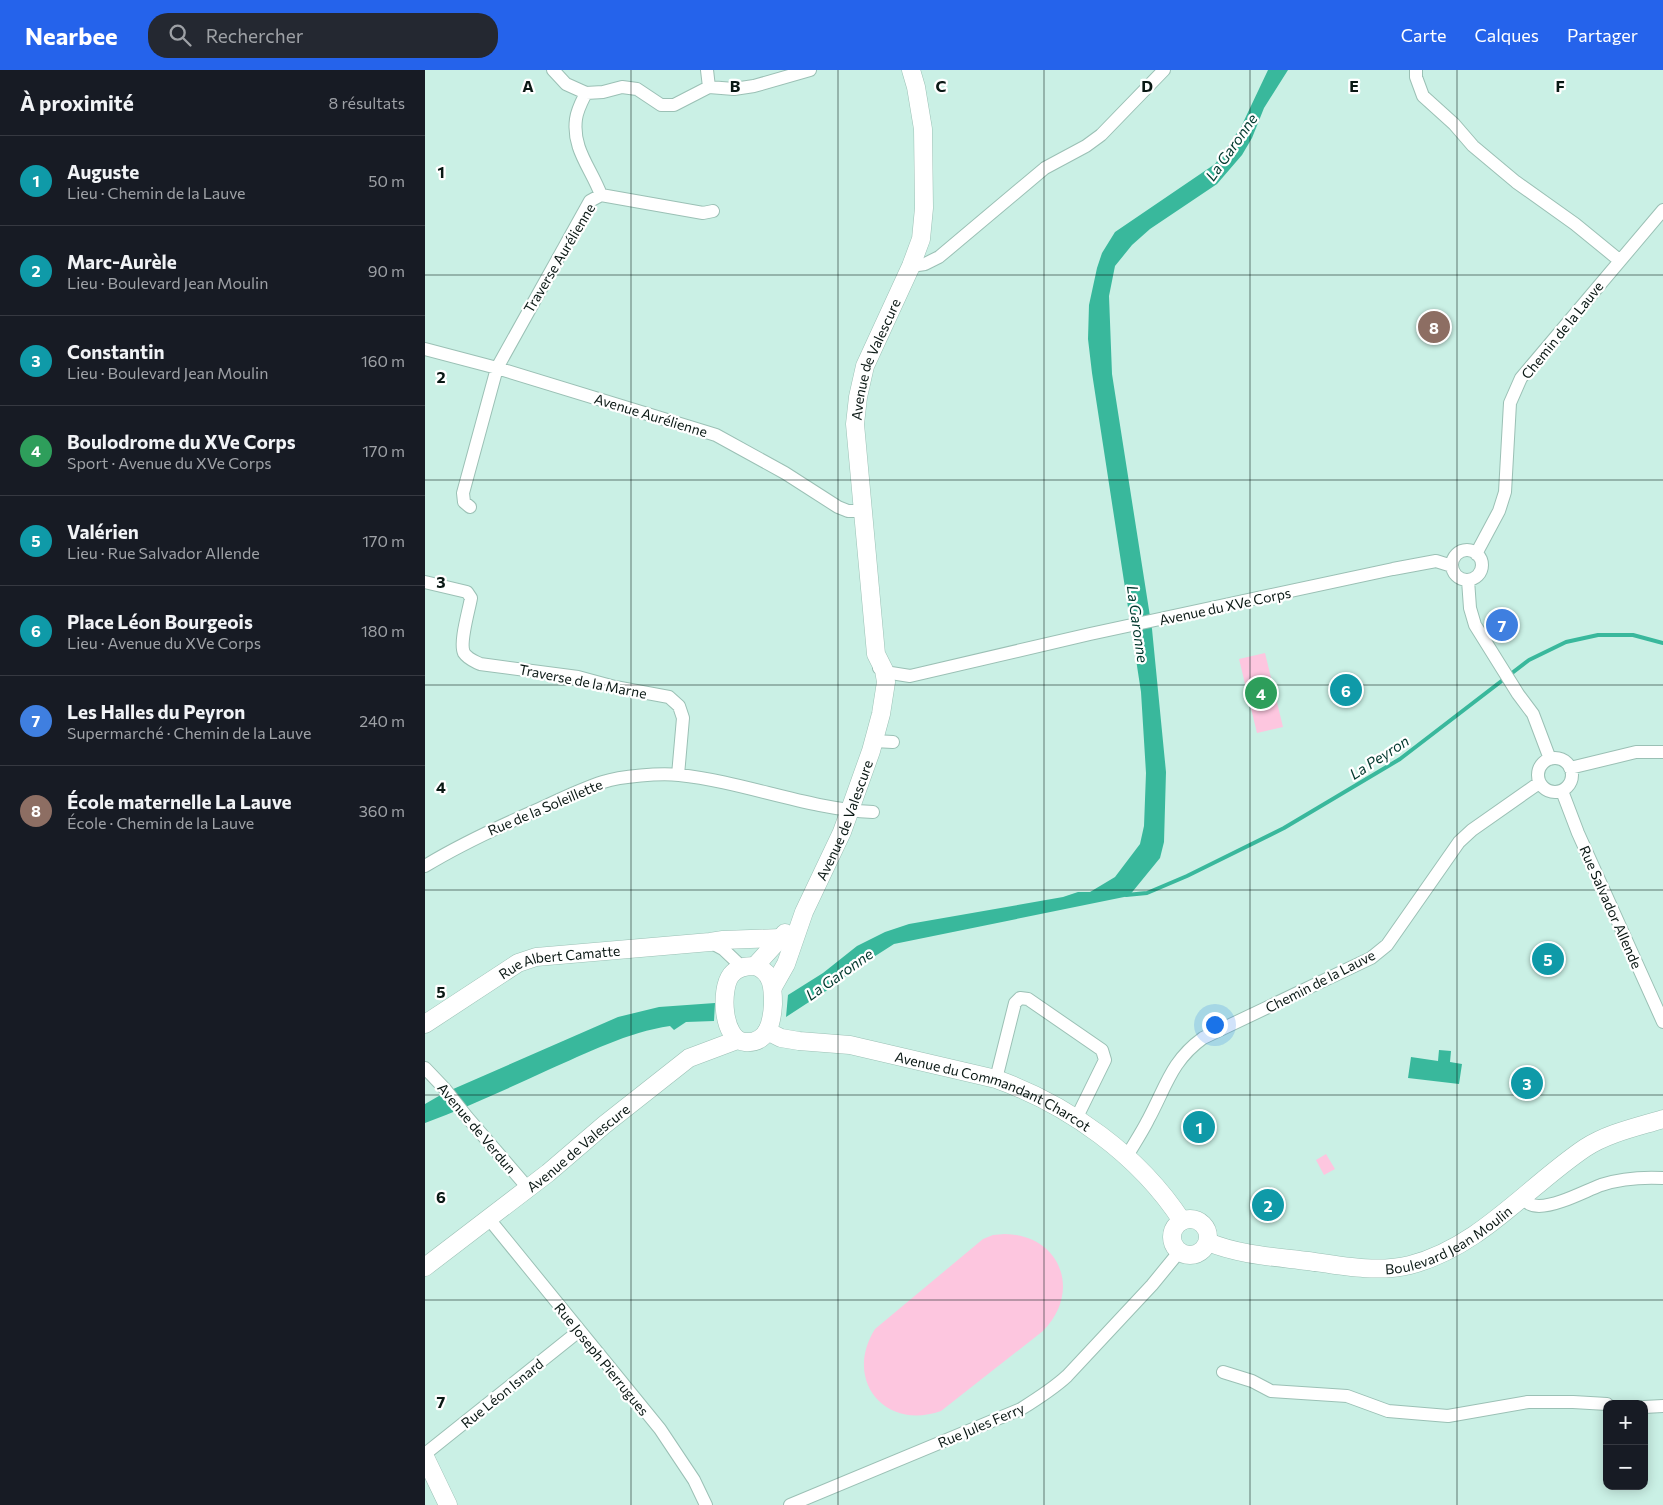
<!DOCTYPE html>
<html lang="fr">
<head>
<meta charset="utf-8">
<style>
	:root { --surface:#171b24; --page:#242831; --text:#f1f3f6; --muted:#9ea1a6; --line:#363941; --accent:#2563eb }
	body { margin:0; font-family:Commissioner,sans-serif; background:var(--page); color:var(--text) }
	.controls { position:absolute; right:15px; bottom:15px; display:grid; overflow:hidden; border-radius:10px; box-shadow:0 2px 12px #0003 }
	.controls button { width:45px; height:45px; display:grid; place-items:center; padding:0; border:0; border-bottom:1px solid var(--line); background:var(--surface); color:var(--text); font:25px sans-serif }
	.you { position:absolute; left:789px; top:954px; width:18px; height:18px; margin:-12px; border:4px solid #fff; border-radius:50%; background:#1a73e8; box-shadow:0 0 0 8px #1a73e833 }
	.badge { display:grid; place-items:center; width:32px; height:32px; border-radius:50%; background:var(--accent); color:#fff; font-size:16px; font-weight:700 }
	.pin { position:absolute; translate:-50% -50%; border:2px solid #fff; box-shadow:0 1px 5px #0006 }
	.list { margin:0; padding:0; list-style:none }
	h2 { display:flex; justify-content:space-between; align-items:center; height:65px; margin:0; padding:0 20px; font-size:21px }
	h2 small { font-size:16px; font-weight:400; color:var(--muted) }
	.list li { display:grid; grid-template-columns:32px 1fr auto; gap:15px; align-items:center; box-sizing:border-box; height:90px; padding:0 20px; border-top:1px solid var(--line) }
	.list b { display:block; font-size:19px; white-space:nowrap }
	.list p { margin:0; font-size:16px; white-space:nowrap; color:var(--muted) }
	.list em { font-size:16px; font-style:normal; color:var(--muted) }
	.icon { flex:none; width:28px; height:28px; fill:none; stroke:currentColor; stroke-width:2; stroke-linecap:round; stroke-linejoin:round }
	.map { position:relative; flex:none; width:1238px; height:1435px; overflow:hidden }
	header { display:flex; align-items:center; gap:30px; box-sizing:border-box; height:70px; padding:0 25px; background:var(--accent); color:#fff }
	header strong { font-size:24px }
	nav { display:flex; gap:28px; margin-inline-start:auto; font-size:18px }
	.search { width:350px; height:45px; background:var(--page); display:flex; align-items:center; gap:12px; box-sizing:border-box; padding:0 18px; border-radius:20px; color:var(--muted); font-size:19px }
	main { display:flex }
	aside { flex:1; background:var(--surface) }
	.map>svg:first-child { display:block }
</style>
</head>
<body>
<header>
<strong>Nearbee</strong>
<div class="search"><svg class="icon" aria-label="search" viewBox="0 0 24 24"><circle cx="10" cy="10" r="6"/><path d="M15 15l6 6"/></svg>Rechercher</div>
<nav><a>Carte</a><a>Calques</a><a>Partager</a></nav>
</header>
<main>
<aside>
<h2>À proximité<small>8 résultats</small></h2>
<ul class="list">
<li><span class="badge" style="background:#0f9aa8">1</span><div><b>Auguste</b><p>Lieu · Chemin de la Lauve</p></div><em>50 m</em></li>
<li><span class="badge" style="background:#0f9aa8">2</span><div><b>Marc-Aurèle</b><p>Lieu · Boulevard Jean Moulin</p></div><em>90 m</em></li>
<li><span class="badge" style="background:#0f9aa8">3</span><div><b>Constantin</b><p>Lieu · Boulevard Jean Moulin</p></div><em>160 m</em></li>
<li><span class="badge" style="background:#2e9e5b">4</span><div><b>Boulodrome du XVe Corps</b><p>Sport · Avenue du XVe Corps</p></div><em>170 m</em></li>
<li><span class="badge" style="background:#0f9aa8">5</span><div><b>Valérien</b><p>Lieu · Rue Salvador Allende</p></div><em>170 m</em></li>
<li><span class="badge" style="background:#0f9aa8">6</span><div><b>Place Léon Bourgeois</b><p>Lieu · Avenue du XVe Corps</p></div><em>180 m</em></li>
<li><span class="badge" style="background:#3f7fe0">7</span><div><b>Les Halles du Peyron</b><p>Supermarché · Chemin de la Lauve</p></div><em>240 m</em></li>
<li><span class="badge" style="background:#8d6e63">8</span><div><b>École maternelle La Lauve</b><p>École · Chemin de la Lauve</p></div><em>360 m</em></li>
</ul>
</aside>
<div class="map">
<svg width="1238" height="1435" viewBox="0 0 1238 1435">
	<rect width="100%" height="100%" fill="#caf0e5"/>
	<path fill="#fdc6df" d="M 840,583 L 858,657 L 832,663 L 814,589 Z
		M 901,1084 L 910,1099 L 899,1105 L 891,1090 Z
		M 580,1164 C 636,1165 657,1222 618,1261 L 516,1341 C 460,1361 418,1310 450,1259 L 558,1169 L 568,1165 Z"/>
	<path fill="#39b89c" d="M 843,0 L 863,0 L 839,38 L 827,68 L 817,85 L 792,114 L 725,159 L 707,175 L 690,196 L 684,226 L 687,304 L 727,559 L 741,702 L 739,772 L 735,788 L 704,826 L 469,874 L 433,897 L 404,919 L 361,947 L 363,925 L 398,903 L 432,876 L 460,862 L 484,854 L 638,827 L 653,822 L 665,822 L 690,807 L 715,774 L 719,756 L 721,703 L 716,622 L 667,303 L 663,269 L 664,235 L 672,198 L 677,183 L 690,162 L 790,94 L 816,57 Z
		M 290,933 L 289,951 L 261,952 L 249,960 L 245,956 C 203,962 162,983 123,1000 C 82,1019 42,1037 0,1053 L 0,1034 L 19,1023 L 193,947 L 234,937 Z
		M 1014,980 L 1026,981 L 1025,992 L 1037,994 L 1034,1014 L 983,1008 L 986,987 L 1013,991 Z"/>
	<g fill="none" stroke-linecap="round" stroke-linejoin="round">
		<path stroke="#39b89c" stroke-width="4" d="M 701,825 L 722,823 L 762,806 L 859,758 L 975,689 L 1104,590 L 1141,572 L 1173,565 L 1208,565 L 1238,573"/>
		<g stroke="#9bc0b5" stroke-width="14">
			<path id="street" d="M 128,0 L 141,14 L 161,23 L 178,22 L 197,17 L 212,19 L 236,35 L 249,35 L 284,17 L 309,19 L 329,16 L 385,0
				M 282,0 L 284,17
				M 991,0 L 991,7 L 998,26 L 1029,54 L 1048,76 L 1091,112 L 1150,154 L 1194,190
				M 176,125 L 278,143 L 288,141
				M 486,196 L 500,194 L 514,187 L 620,98 L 661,76 L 676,65 L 739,0
				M 0,279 L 72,298 L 291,365 L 360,403 L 413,437 L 423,441 L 437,441
				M 45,437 L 39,432 L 38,423 L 72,298 L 165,131 L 176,125 C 166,98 147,79 151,49 C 152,40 157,31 161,23
				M1027 495a15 15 0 1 1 30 0a15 15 0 1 1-30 0Z
				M 1051,484 L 1074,441 L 1080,422 L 1085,333 L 1096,308 L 1238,140
				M 1043,510 L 1045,538 L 1050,555 L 1093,624 L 1108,644 L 1125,689
				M 0,512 L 42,522 L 46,528 C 44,540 34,573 39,583 C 43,589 49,591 55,594 L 153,607 L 190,617 L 244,627 L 254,636 L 258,648 L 253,705
				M 454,598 L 466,603 L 485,606 L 665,564 L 968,499 L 1011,491 L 1027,496
				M 449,671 L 468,672
				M1113 705a17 17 0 1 1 34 0a17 17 0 1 1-34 0Z
				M 1145,698 L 1211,682 L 1238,682
				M 1137,721 L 1153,763 L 1238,952
				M 0,796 C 36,774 73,757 112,740 C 134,730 156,719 178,712 C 196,706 235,703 254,705 C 320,712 382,739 448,742
				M 285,872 L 298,879 L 317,897
				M 0,998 L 20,1019 L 42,1047 L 103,1118
				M 571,1009 L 590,933 L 595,928 L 603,929 L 677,980 L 680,990 L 651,1049
				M 702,1086 C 709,1074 717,1062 723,1050 C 741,1017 746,991 778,968 L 946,888 L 962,875 L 1034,772 L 1047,760 L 1114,713
				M 1097,1128 C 1102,1133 1106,1136 1114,1136 C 1132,1136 1158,1122 1176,1115 C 1197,1108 1217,1107 1238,1108
				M 64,1149 L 235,1359 L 269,1410 L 281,1435
				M 798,1302 L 827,1311 L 846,1321 L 922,1326 L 963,1341 L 1023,1346 L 1103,1332 L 1148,1332 L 1182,1334
				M 1219,1337 L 1238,1336
				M 0,1384 L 154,1261
				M 365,1435 L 596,1339 C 612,1329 628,1319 642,1306 L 727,1215 L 754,1182"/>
		</g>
		<g stroke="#9bc0b5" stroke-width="19">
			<g id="secondary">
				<path d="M 330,896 C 348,902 348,919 348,934 C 347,952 343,974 320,972 C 297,970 295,919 306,905 C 312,897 321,896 330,896 Z"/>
				<path d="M 330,896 L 360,863"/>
				<path id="s1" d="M 348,917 L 361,894 L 379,842 L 417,762 L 446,681 L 456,644 L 461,612 L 459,600 L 451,584 L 430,354 L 433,327 L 440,296 L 486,196 L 496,169 L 499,138 L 498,59 L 491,17 L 486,0"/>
				<path id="s2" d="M 0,954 L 93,893 L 111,887 L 285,872 L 298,870 L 356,868"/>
				<path id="s3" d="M 342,961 L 356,968 L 374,971 L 425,975 L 571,1009 C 644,1035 714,1085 757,1151"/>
				<circle cx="765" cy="1167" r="18"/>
				<path id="s4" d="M 783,1172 C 814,1185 851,1187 883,1191 C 917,1196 952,1203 985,1195 C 1055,1177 1102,1117 1160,1078 C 1183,1063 1212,1057 1238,1049"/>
				<path id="s5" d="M 0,1197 L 123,1103 L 179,1055 L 264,988 L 312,970"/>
				<path d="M 0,1387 L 23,1435"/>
			</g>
		</g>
		<use href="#street" stroke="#fff" stroke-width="12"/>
		<use href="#secondary" stroke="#fff" stroke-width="18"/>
	</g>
	<path fill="none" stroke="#0a1814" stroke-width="1" stroke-opacity="0.55" d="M 206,0 L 206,1435M 413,0 L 413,1435M 619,0 L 619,1435M 825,0 L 825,1435M 1032,0 L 1032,1435M 0,205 L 1238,205M 0,410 L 1238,410M 0,615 L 1238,615M 0,820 L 1238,820M 0,1025 L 1238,1025M 0,1230 L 1238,1230"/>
	<g text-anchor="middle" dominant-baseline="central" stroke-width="4.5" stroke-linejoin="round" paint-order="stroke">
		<g font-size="14" fill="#0a1814" stroke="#fff">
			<text transform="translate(134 188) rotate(-59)">Traverse Aurélienne</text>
			<text transform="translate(1137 260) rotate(-51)">Chemin de la Lauve</text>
			<text stroke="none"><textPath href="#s1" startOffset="656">Avenue de Valescure</textPath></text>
			<text transform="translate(226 345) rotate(17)">Avenue Aurélienne</text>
			<text transform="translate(800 536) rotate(-12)">Avenue du XVe Corps</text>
			<text transform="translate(158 611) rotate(11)">Traverse de la Marne</text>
			<text transform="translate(120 737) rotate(-23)">Rue de la Soleillette</text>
			<text stroke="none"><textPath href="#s1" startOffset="182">Avenue de Valescure</textPath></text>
			<text transform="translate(1186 837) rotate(66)">Rue Salvador Allende</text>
			<text stroke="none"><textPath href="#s2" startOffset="152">Rue Albert Camatte</textPath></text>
			<text transform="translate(895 911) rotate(-27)">Chemin de la Lauve</text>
			<text stroke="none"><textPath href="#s3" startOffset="236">Avenue du Commandant Charcot</textPath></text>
			<text transform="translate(52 1058) rotate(50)">Avenue de Verdun</text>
			<text stroke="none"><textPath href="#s5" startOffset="194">Avenue de Valescure</textPath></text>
			<text stroke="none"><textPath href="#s4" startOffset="250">Boulevard Jean Moulin</textPath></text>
			<text transform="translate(177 1289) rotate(51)">Rue Joseph Pierrugues</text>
			<text transform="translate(77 1323) rotate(-39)">Rue Léon Isnard</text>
			<text transform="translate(556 1355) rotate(-23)">Rue Jules Ferry</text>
		</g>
		<g font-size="15" font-style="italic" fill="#00382d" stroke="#fff">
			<text transform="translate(806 77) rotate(-55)">La Garonne</text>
			<text transform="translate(713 554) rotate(82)">La Garonne</text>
			<text transform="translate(954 687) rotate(-33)">La Peyron</text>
			<text transform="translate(414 904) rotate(-35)">La Garonne</text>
		</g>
	</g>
	<g font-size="16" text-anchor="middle" font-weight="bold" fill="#0a1814" stroke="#fff" stroke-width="4.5" stroke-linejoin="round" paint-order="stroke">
		<text x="103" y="22">A</text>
		<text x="310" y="22">B</text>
		<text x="516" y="22">C</text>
		<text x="722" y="22">D</text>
		<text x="929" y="22">E</text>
		<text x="1135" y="22">F</text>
		<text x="16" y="108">1</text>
		<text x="16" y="313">2</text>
		<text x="16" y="518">3</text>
		<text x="16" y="723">4</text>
		<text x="16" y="928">5</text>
		<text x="16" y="1133">6</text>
		<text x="16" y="1338">7</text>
	</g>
</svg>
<div class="controls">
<button>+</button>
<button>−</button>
</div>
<div class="you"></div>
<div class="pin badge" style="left:774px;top:1057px;background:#0f9aa8">1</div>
<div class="pin badge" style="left:843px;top:1135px;background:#0f9aa8">2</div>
<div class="pin badge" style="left:1102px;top:1013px;background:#0f9aa8">3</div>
<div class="pin badge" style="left:836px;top:623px;background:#2e9e5b">4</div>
<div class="pin badge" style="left:1123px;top:889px;background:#0f9aa8">5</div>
<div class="pin badge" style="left:921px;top:620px;background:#0f9aa8">6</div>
<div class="pin badge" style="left:1077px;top:555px;background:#3f7fe0">7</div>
<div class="pin badge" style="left:1009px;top:257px;background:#8d6e63">8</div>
</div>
</main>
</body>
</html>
